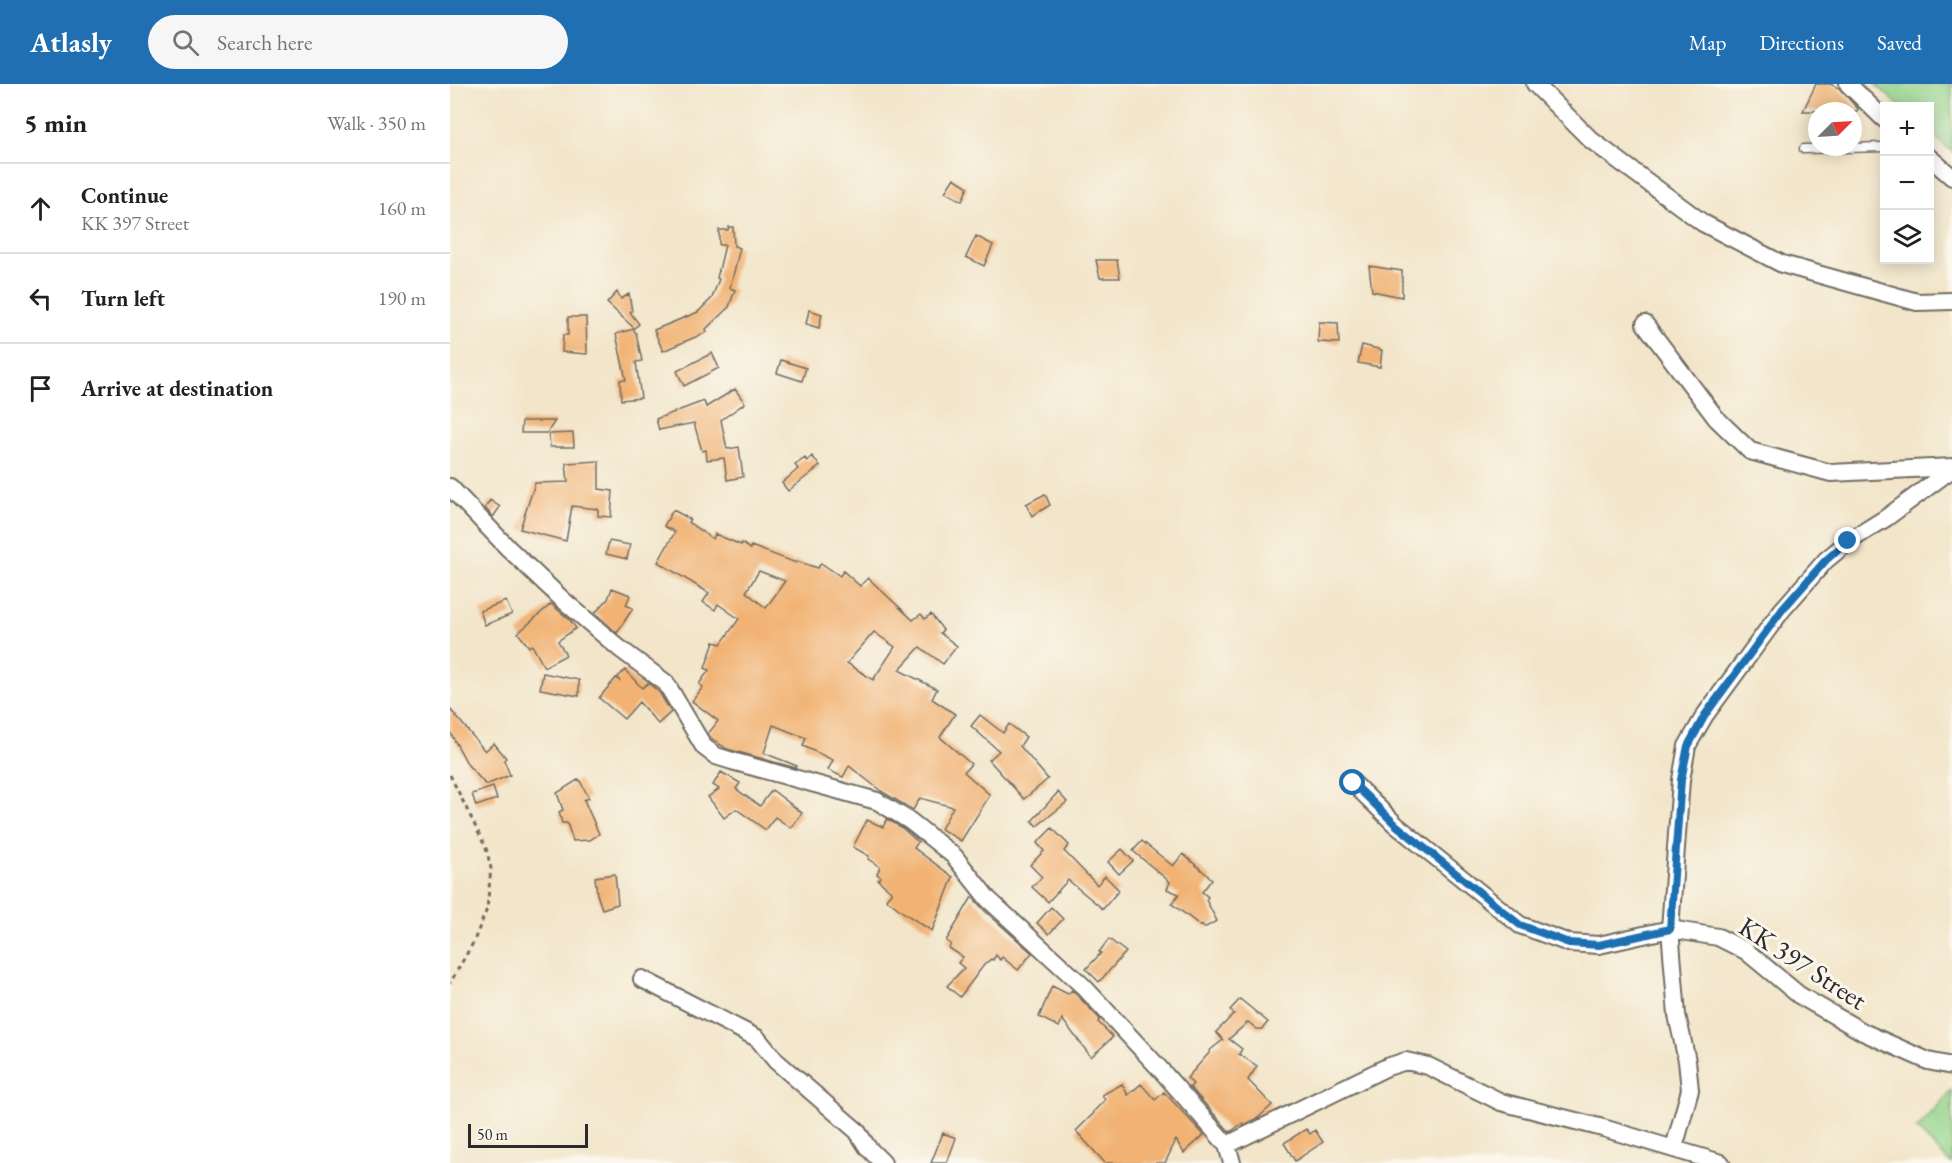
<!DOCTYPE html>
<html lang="en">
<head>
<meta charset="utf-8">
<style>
	:root { --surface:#fff; --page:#f6f6f6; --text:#202124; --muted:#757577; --line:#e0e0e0; --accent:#1f6fb2 }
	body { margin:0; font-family:"EB Garamond",serif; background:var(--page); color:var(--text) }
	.controls { position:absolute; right:18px; top:18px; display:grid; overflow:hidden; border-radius:0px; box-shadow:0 3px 15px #0003 }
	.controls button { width:54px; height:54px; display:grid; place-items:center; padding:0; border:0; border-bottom:2px solid var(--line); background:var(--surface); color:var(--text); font:30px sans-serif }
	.compass { position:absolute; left:1358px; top:18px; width:54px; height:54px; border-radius:50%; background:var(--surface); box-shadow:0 3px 15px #0003; rotate:66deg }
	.scale { position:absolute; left:18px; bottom:15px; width:120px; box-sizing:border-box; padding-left:6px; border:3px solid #2b2b2b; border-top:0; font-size:16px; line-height:21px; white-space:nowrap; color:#2b2b2b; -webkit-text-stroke:4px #fbf7ec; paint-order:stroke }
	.stop { position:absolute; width:18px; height:18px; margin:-14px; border:4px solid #1f6fb2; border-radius:50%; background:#fff }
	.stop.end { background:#1f6fb2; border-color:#fff; box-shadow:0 2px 6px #0008 }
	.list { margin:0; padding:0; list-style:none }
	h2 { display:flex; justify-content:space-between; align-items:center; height:78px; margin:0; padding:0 24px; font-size:26px }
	h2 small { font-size:20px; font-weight:400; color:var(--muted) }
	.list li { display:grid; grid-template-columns:39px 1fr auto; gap:18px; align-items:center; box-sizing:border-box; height:90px; padding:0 24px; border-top:2px solid var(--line) }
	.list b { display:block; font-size:22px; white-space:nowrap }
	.list p { margin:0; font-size:20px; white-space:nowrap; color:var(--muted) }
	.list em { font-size:20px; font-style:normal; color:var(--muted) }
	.icon { flex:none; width:33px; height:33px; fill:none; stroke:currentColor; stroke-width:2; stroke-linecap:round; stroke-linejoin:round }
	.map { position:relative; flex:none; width:1502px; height:1079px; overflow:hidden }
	header { display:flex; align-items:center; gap:36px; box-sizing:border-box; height:84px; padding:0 30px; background:var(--accent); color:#fff }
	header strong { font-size:28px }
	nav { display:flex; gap:33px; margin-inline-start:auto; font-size:21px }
	.search { width:420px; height:54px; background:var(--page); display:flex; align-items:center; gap:15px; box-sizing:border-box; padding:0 21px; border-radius:33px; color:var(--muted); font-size:22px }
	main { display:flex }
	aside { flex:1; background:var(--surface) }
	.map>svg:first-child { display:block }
</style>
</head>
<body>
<header>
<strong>Atlasly</strong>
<div class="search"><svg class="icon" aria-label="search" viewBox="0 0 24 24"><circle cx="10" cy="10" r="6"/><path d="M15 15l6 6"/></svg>Search here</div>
<nav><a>Map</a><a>Directions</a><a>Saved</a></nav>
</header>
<main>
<aside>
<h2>5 min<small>Walk · 350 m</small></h2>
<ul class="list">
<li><svg class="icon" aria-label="ahead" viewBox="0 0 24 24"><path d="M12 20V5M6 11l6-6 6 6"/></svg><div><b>Continue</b><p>KK 397 Street</p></div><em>160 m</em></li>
<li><svg class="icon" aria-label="left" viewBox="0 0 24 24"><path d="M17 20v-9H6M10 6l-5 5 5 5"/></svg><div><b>Turn left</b></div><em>190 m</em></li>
<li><svg class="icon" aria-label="arrive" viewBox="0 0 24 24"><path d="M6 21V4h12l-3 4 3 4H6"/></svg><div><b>Arrive at destination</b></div></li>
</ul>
</aside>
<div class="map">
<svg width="1502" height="1079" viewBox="0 0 1502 1079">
	<rect width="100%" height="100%" fill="#fbf7ec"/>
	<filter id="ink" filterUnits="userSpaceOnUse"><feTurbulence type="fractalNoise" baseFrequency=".0167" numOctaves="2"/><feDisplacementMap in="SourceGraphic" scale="12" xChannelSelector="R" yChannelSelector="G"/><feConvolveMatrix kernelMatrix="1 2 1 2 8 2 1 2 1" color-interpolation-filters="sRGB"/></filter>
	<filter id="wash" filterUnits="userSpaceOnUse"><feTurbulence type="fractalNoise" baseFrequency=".008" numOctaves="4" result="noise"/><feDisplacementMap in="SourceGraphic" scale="24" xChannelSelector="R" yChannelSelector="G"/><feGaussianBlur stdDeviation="1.35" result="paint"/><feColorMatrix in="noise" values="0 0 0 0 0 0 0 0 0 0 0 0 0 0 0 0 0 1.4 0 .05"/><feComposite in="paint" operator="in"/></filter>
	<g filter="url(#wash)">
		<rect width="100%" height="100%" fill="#f2e5c9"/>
		<path fill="#93d38a" stroke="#5f7f5a" stroke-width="1.5" d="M 1425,0 L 1502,0 L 1502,68 L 1480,48 L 1480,22 L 1450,22 Z
			M 1502,1006 L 1502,1079 L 1500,1079 L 1467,1045 Z"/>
		<g id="blocks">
			<path fill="#f1b273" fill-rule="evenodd" d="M 1366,0 L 1380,0 L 1389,4 L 1408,25 L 1407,27 L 1353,27 Z
				M 504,94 L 518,103 L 512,117 L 495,108 Z
				M 279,143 L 283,143 L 284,162 L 290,164 L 280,204 L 285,206 L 279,223 L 256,245 L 257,248 L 213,267 L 204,246 L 248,228 L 262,214 L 269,195 L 267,194 L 275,161 L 269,161 L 269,146 L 278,146 Z
				M 526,152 L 543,161 L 534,182 L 516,173 Z
				M 646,176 L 667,176 L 670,194 L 650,194 Z
				M 919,182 L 952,187 L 952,213 L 922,207 Z
				M 167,208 L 171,215 L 179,210 L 182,227 L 180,228 L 189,240 L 184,244 L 157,219 Z
				M 359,226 L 372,230 L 369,244 L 356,240 Z
				M 118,233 L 136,233 L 137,270 L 112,268 L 113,251 L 118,251 Z
				M 869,238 L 888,239 L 889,259 L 868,258 Z
				M 183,245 L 186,249 L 192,277 L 186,278 L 191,314 L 171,316 L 170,296 L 176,296 L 166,250 Z
				M 912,261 L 932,266 L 930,283 L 908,279 Z
				M 262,269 L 269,284 L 234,302 L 227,287 Z
				M 331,276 L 356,284 L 352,297 L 327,289 Z
				M 285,305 L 295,319 L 271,336 L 277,365 L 289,363 L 293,393 L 277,396 L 274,374 L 257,376 L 256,366 L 252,367 L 244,339 L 209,346 L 206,335 L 254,317 L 256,323 Z
				M 72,337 L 105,337 L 97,349 L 71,349 Z
				M 123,349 L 124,363 L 100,363 L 99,350 Z
				M 362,372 L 370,382 L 338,407 L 332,399 L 348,385 L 345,381 L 355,374 L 357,377 Z
				M 149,377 L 149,405 L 163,407 L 161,433 L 148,432 L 148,425 L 122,422 L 116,457 L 70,445 L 85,399 L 118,398 L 116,379 Z
				M 595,410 L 600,421 L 582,432 L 576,420 Z
				M 40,416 L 50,423 L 43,433 L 35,424 Z
				M 223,426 L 240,435 L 238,438 L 263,455 L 265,450 L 291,461 L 292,459 L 300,465 L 301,462 L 346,479 L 346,477 L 368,484 L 371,479 L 390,492 L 393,487 L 410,502 L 418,494 L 463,536 L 471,530 L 475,535 L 481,530 L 493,546 L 490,549 L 507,562 L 493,580 L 470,563 L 449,586 L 487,605 L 482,615 L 505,630 L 490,653 L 521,680 L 514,688 L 540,711 L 511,757 L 491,745 L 503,723 L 470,714 L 463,726 L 431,707 L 399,682 L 393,693 L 378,686 L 383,676 L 353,662 L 356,654 L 323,641 L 314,669 L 347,682 L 346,684 L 277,665 L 261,654 L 258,650 L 268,637 L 242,617 L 253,603 L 249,600 L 259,586 L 255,584 L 264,558 L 271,560 L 289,535 L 268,520 L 265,526 L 253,518 L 259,509 L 208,478 L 225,448 L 214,442 ZM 309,487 L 335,497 L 316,524 L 296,508 ZM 424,548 L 445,563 L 423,596 L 397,579 Z
				M 159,457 L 180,461 L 177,475 L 156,470 Z
				M 162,504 L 180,511 L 176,521 L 183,524 L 167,549 L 145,529 L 158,515 Z
				M 56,517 L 62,530 L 35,541 L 30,527 Z
				M 101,520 L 120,536 L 126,544 L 108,557 L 116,571 L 94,583 L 82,561 L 79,563 L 68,549 Z
				M 175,586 L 192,604 L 198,599 L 209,608 L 221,628 L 208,640 L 189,618 L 174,635 L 149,614 L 166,594 L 170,597 L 167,594 Z
				M 93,589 L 129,596 L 129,612 L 90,605 Z
				M 0,625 L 35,667 L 44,659 L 56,674 L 54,676 L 60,691 L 36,701 L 18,681 L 0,648 Z
				M 530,631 L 553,649 L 559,640 L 576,653 L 570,662 L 598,695 L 574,715 L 539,676 L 549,667 L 521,642 Z
				M 271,688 L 290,699 L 286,705 L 310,722 L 322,706 L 352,729 L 341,744 L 325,733 L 316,746 L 286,725 L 274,734 L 258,713 L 269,705 L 263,701 Z
				M 129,695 L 139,714 L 134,716 L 149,750 L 140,756 L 123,757 L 117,739 L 112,739 L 109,728 L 113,726 L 107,709 Z
				M 43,703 L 47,715 L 26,722 L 22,710 Z
				M 608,708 L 617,718 L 587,742 L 582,737 Z
				M 437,735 L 452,744 L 468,758 L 464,764 L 503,793 L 482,847 L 454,829 L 436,815 L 442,808 L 428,796 L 431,793 L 427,790 L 430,783 L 418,775 L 419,772 L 403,763 L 417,736 L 433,743 Z
				M 602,744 L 619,761 L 614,767 L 647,801 L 655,792 L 669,806 L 653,825 L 618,796 L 598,818 L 582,803 L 592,793 L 580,781 L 594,767 L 587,759 Z
				M 692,757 L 723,782 L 733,770 L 762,795 L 752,808 L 758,813 L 756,816 L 767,837 L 754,844 L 753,841 L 751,842 L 722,820 L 729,810 L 717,805 L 720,798 L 683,767 Z
				M 672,765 L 683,777 L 669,790 L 658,778 Z
				M 165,790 L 168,820 L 152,825 L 147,810 L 145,793 Z
				M 522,813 L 535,827 L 582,869 L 568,886 L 552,873 L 550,876 L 546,871 L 543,876 L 541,875 L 534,881 L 510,913 L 497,902 L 514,884 L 508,879 L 513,873 L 499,864 L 501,860 L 496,857 Z
				M 601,823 L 613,835 L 599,850 L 587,839 Z
				M 659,855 L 676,868 L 649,898 L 636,885 L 651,869 L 649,868 Z
				M 602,902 L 618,910 L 622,906 L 650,935 L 648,938 L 663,953 L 641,973 L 612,935 L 609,943 L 589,933 Z
				M 790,915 L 818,938 L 812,945 L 807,945 L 798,938 L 779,955 L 792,965 L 789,970 L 807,982 L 798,996 L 822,1021 L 808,1034 L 794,1041 L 793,1039 L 780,1048 L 740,1003 L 743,1000 L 737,994 L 760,968 L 759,967 L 773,956 L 766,948 L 784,930 L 780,926 Z
				M 672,1000 L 678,1011 L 691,1000 L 705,1016 L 714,1008 L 754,1051 L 734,1069 L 726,1056 L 715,1079 L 655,1079 L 626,1047 L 644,1029 L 643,1028 L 655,1016 L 652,1011 Z
				M 856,1045 L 860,1050 L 865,1046 L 873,1058 L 845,1077 L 834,1059 Z
				M 493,1049 L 506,1054 L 497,1079 L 481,1079 Z"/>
		</g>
	</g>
	<g filter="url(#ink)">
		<use href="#blocks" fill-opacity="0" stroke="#716c62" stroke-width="1.5"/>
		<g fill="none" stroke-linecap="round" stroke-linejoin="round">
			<g stroke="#716c62" stroke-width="11">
				<path id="lane" d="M 1354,65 L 1434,63"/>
			</g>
			<g stroke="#716c62" stroke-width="20">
				<path id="street" d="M 1085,0 L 1141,56 L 1253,139 L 1332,180 L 1467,218 L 1502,217
					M 1398,0 L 1434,35
					M 1480,74 L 1502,93
					M 1195,240 L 1266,334 L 1300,367 L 1381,389 L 1502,383
					M 0,403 L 58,464 L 113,516 L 169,564 L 216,599 L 254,663 L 266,672 L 282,677 L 427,717 L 460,737 L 494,764 L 504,772 L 538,815 L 634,903 L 710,985 L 777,1061 L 782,1079
					M 903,699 L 946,741 L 1070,841 L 1119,859 L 1149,861 L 1220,845 L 1268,853 L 1296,867 L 1349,911 L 1413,948 L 1478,977 L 1502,982
					M 192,895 L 307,954 L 326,977 L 407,1047 L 418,1064 L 433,1079
					M 777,1061 L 937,983 L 956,977 L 978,982 L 1051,1018 L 1153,1044 L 1271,1079
					M 1224,1064 L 1240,1006 L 1237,977 L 1227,931 L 1220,845 L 1231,696 L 1237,662 L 1255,631 L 1332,526 L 1376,476 L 1399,457 L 1436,434 L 1502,385"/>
			</g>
			<path stroke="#716c62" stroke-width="3" stroke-dasharray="4.5 4.5" stroke-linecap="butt" d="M 0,691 L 36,764 L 41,784 L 37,825 L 23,859 L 0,899"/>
			<use href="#lane" stroke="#fff" stroke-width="8"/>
			<use href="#street" stroke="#fff" stroke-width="16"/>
		</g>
	</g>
	<g fill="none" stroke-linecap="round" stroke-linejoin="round" filter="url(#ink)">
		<path stroke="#1f6fb2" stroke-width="8" d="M 903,699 L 946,741 L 1070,841 L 1119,859 L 1149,861 L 1220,845 L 1231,696 L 1238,662 L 1255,631 L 1332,526 L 1376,476 L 1398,457"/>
	</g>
	<g text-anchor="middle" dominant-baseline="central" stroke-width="6" stroke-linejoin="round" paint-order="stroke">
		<g font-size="27" fill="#2b2b2b" stroke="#fbf7ec">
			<text transform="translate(1353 879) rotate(33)">KK 397 Street</text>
		</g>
	</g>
</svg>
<div class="controls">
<button>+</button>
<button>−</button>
<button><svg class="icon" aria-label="layers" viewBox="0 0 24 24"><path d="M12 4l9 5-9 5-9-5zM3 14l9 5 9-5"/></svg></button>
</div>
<svg class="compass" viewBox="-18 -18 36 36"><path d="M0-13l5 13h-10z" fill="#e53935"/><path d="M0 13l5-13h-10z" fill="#757577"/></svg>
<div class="scale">50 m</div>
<div class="stop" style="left:903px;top:699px"></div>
<div class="stop end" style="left:1398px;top:457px"></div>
</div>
</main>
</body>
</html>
